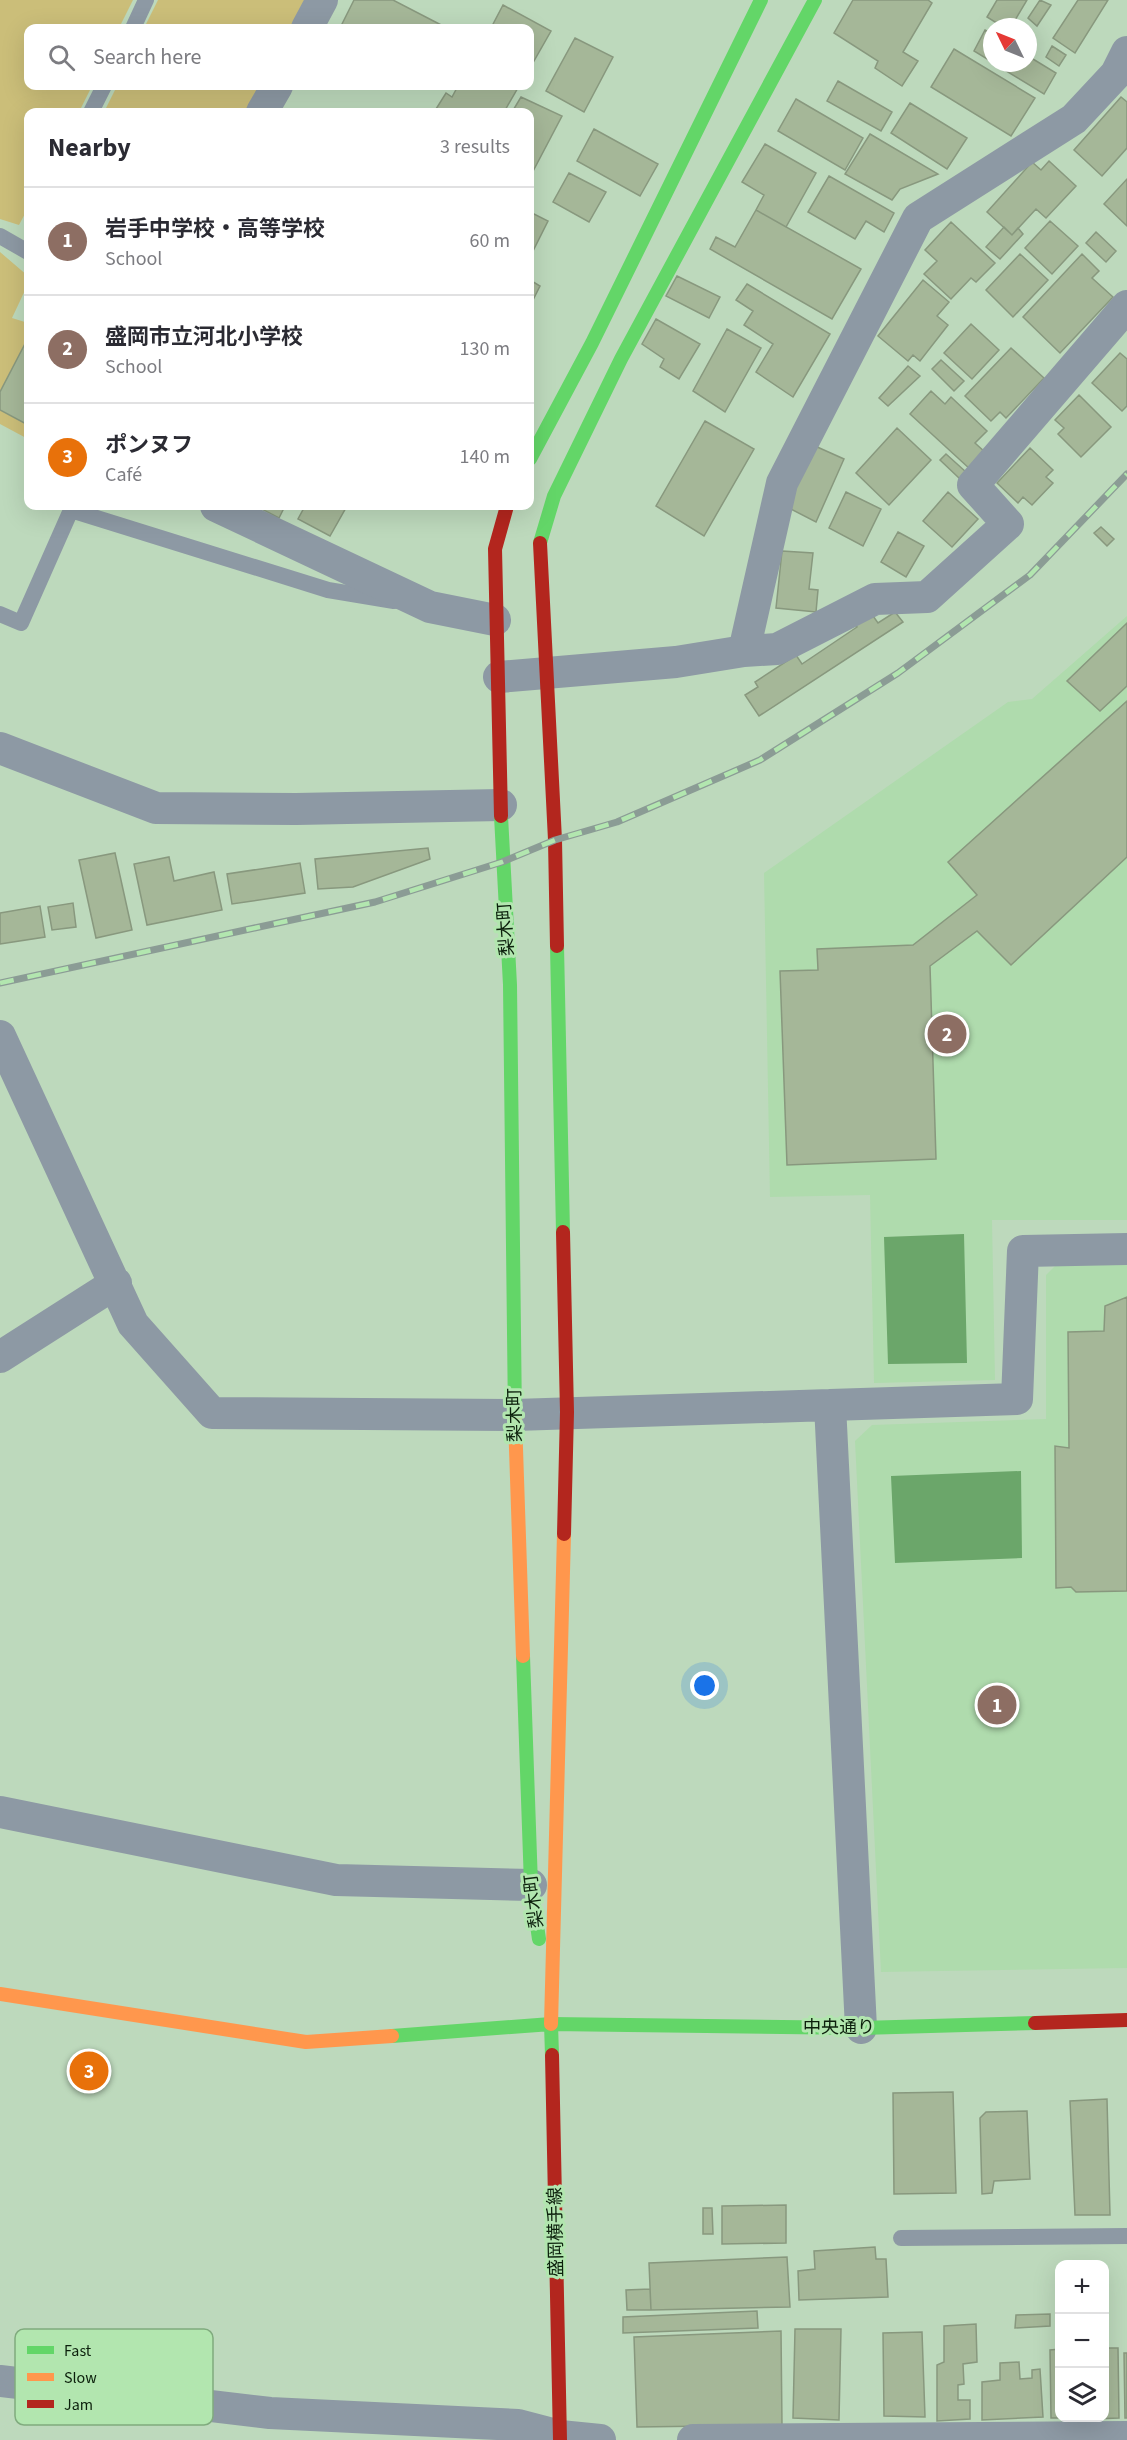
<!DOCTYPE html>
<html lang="en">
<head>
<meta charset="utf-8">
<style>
	:root { --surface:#fff; --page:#f2f2f3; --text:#2b2b33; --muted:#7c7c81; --line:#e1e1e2; --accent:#2563eb }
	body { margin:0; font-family:"Source Sans 3","Noto Sans JP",sans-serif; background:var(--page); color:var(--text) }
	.controls { position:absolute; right:18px; bottom:18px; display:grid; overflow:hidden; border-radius:12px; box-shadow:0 6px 24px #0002 }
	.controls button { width:54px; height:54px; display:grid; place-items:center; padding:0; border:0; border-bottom:2px solid var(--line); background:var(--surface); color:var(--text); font:30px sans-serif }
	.compass { position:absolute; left:983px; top:18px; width:54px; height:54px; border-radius:50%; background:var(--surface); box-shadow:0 6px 24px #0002; rotate:313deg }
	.you { position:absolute; left:705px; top:1686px; width:21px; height:21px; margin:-15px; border:4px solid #fff; border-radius:50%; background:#1a73e8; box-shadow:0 0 0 9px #1a73e833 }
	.badge { display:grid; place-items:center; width:39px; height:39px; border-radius:50%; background:var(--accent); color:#fff; font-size:20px; font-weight:700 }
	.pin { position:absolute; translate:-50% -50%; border:3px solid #fff; box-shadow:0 2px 6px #0006 }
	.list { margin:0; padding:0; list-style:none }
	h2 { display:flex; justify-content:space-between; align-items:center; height:78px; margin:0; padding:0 24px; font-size:26px }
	h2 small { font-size:20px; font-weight:400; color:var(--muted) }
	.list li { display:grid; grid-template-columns:39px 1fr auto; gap:18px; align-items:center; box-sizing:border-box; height:108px; padding:0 24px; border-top:2px solid var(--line) }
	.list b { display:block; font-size:22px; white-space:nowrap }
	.list p { margin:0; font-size:20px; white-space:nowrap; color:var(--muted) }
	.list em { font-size:20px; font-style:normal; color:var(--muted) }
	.icon { flex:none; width:33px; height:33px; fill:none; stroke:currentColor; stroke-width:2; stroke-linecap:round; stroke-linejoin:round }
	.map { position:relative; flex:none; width:1127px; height:2440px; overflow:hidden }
	.search { position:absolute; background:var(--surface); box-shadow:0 6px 24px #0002; left:24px; top:24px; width:510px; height:66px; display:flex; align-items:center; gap:15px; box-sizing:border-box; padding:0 21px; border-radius:12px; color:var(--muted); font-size:22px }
	.panel { position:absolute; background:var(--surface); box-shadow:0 6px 24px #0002; left:24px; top:108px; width:510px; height:402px; border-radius:12px }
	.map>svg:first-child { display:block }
</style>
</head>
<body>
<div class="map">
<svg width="1127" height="2440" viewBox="0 0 1127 2440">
	<rect width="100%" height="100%" fill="#bdd9bc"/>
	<path fill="#afdbad" d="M 1127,616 L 1127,1220 L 992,1220 L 995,1380 L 874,1383 L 870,1195 L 770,1197 L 764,873 L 1008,702 L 1032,699 Z
		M 1058,1263 L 1127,1263 L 1127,1968 L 881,1972 L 855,1441 L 872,1425 L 1046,1419 L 1046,1275 Z"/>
	<path fill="#cbbe79" d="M 0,0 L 133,0 L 119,28 L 28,28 L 28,86 L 92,86 L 79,112 L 28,112 L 28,208 L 19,225 L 0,219 Z
		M 158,0 L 305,0 L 290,28 L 144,28 Z
		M 117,86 L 259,86 L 245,112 L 104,112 Z
		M 0,252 L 28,276 L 28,284 L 12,318 L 28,323 L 28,439 L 0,424 Z"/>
	<path fill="#6ba66a" d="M 964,1234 L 967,1363 L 888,1364 L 884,1237 Z
		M 1021,1471 L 1022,1558 L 895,1563 L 891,1476 Z"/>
	<path fill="#a5b798" stroke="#88987e" stroke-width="1.5" d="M 354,0 L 393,0 L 447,28 L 340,28 Z
		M 853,0 L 928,0 L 932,3 L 903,52 L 918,61 L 902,86 L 875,68 L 878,61 L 834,33 Z
		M 997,0 L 1027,0 L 1011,27 L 1003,27 L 987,17 Z
		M 1040,0 L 1051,5 L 1037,26 L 1028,18 Z
		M 1078,0 L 1108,0 L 1075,53 L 1053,38 Z
		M 503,5 L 551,31 L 530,68 L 530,28 L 491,28 Z
		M 985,30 L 992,34 L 992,62 L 974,51 Z
		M 575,38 L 613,57 L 584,112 L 546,91 Z
		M 1052,46 L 1066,55 L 1059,66 L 1046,57 Z
		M 954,49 L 1035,98 L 1011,136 L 931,87 Z
		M 1028,56 L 1056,73 L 1044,94 L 993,63 L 1028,63 Z
		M 838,81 L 892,112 L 881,131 L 827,101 Z
		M 458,86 L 519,86 L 504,112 L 442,112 L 436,109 L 446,93 L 452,97 Z
		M 521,97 L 562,116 L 530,177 L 530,112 L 512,112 Z
		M 1121,97 L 1127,102 L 1127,148 L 1102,176 L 1074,150 Z
		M 796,99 L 863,138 L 845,170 L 778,131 Z
		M 910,103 L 967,138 L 947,169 L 891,133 Z
		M 594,129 L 658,164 L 640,196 L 577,161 Z
		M 870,134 L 938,174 L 900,189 L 892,200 L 845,174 Z
		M 765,144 L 816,173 L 786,227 L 756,210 L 764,195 L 742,182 Z
		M 1049,161 L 1076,186 L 1046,218 L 1036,209 L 1012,235 L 987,212 L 1032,162 L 1041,170 Z
		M 569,173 L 606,192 L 589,222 L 553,202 Z
		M 829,176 L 894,213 L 884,232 L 866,221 L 855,239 L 808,212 Z
		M 1127,179 L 1127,226 L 1104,204 Z
		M 756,210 L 861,269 L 832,319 L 710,249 L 716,237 L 735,247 Z
		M 530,212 L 548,221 L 530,257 Z
		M 1050,221 L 1078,246 L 1052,274 L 1025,248 Z
		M 951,222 L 995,263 L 976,282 L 971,278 L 951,299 L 924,274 L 937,261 L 925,250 Z
		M 1004,227 L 1012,235 L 1018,228 L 1023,234 L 1000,259 L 986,247 Z
		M 1096,232 L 1116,251 L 1106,262 L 1086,243 Z
		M 1020,254 L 1048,280 L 1013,317 L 986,290 Z
		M 1082,254 L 1099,271 L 1092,278 L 1113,297 L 1060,353 L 1023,317 Z
		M 677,276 L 720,297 L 709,318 L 666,296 Z
		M 530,280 L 540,286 L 530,306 Z
		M 923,280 L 949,302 L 937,316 L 948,325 L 920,361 L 913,355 L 908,361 L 878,336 Z
		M 747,284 L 830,334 L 793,397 L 756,372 L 773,344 L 744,325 L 753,311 L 736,300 Z
		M 656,319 L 700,344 L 679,379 L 660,367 L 664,359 L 642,344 Z
		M 971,324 L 999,350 L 972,379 L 944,353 Z
		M 727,329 L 761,348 L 725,412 L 693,391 Z
		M 28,338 L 28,425 L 0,410 L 0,392 Z
		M 1011,348 L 1044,378 L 1006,418 L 1000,412 L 991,421 L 965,396 Z
		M 1120,353 L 1127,359 L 1127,406 L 1122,411 L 1092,383 Z
		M 941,360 L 964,381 L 954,391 L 932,369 Z
		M 908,366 L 920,376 L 888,406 L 879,398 Z
		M 931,391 L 945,404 L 951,397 L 987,431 L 975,443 L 986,453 L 971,470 L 910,414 Z
		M 1079,395 L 1111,427 L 1081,457 L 1058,434 L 1064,428 L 1055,420 Z
		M 705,421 L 754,449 L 704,536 L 656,506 Z
		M 897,428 L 931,460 L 889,505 L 856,473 Z
		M 815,446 L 844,459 L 816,522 L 785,506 Z
		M 1030,448 L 1053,470 L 1046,477 L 1053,483 L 1032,505 L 1023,497 L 1018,503 L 997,483 Z
		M 946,454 L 966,472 L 960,479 L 940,460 Z
		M 846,492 L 881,509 L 863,546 L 829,528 Z
		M 948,492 L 978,519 L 952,547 L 923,521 Z
		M 256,506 L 285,506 L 279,518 Z
		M 305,506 L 347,506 L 330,536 L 298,519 Z
		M 1101,527 L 1114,539 L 1107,546 L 1094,533 Z
		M 898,532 L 924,546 L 906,577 L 881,562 Z
		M 782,551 L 813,553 L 809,589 L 818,590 L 816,612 L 776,608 Z
		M 895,612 L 903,622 L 759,716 L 745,695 L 758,687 L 755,682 L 796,655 L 802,664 L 857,627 L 854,624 L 871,613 L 878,623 Z
		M 1127,623 L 1127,686 L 1100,711 L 1067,681 Z
		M 1127,701 L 1127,857 L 1011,965 L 977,931 L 930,966 L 936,1159 L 787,1165 L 780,971 L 818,970 L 817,949 L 913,945 L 977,895 L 948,862 Z
		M 428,848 L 430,859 L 353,887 L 318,889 L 315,859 Z
		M 115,853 L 132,930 L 96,938 L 79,860 Z
		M 169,857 L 174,881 L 214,872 L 222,910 L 147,925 L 134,864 Z
		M 300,863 L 305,893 L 232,904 L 227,874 Z
		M 73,903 L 76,927 L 52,930 L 48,907 Z
		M 40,906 L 45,937 L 0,944 L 0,913 Z
		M 1127,1297 L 1127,1591 L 1076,1592 L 1071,1587 L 1056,1588 L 1055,1446 L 1069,1448 L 1068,1332 L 1104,1331 L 1105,1306 Z
		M 953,2092 L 956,2193 L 894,2194 L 893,2093 Z
		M 1107,2099 L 1110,2215 L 1075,2215 L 1070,2101 Z
		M 1027,2111 L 1030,2179 L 994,2181 L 992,2193 L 982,2194 L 980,2118 L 986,2112 Z
		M 786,2205 L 786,2243 L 722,2244 L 722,2206 Z
		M 703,2208 L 712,2208 L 713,2234 L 703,2234 Z
		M 875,2247 L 876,2259 L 886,2259 L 888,2297 L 799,2300 L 798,2271 L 815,2269 L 814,2251 Z
		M 787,2257 L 790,2307 L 651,2310 L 649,2263 Z
		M 650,2289 L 651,2310 L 627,2310 L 626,2290 Z
		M 757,2311 L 758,2328 L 623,2333 L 623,2317 Z
		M 1050,2314 L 1050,2326 L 1015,2328 L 1016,2315 Z
		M 976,2324 L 977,2362 L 963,2364 L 964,2384 L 958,2385 L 958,2400 L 970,2400 L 970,2419 L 937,2421 L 937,2365 L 944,2362 L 944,2326 Z
		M 795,2329 L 841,2329 L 839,2420 L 793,2418 Z
		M 781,2331 L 782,2425 L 637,2427 L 634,2337 Z
		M 922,2332 L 925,2417 L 884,2416 L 883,2333 Z
		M 1104,2348 L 1118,2348 L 1119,2418 L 1091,2419 L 1104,2418 Z
		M 1060,2349 L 1060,2418 L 1087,2418 L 1051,2418 L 1050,2350 Z
		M 1124,2353 L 1127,2353 L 1127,2418 L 1125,2418 Z
		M 1019,2362 L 1020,2379 L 1032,2378 L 1032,2370 L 1040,2369 L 1043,2417 L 982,2420 L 982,2382 L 1000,2380 L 1000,2363 Z"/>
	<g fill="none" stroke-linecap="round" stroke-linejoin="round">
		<path stroke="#8d99a4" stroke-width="16" d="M 133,28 L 146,0
			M 91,112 L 104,86
			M 0,236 L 28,252
			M 0,614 L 21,623 L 71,510 L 328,590 L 394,601
			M 901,2238 L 1127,2236"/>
		<path stroke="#8d99a4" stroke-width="32" d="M 307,28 L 322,0
			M 262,112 L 277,86
			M 216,506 L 430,607 L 495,620
			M 744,651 L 782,483 L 918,218 L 1074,119 L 1116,74 L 1127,52
			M 499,677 L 676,662 L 744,651 L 777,649 L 875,599 L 927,597 L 1008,524 L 973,485 L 1127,306
			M 0,748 L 156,808 L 296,809 L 501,805
			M 0,1036 L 133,1324 L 212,1413 L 515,1415 L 830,1405 L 861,2028
			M 0,1357 L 116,1283
			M 830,1405 L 1017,1399 L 1023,1251 L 1127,1249
			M 0,1812 L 336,1880 L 531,1885
			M 0,2381 L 270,2413 L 518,2425 L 560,2436 L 600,2440
			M 693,2440 L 1127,2437"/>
		<path stroke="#63d668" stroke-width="14" d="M 530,459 L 592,343 L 761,0
			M 540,543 L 554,496 L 621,359 L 815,0
			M 501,816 L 510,985 L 515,1419
			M 557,946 L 563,1232
			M 523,1656 L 531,1885 L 539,1939
			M 392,2036 L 551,2024
			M 552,2055 L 551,2024 L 861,2028 L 1035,2023"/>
		<path stroke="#ff974d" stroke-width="14" d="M 515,1419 L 523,1656
			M 0,1994 L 306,2042 L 392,2036
			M 551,2024 L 564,1534"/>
		<path stroke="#b3261e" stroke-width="14" d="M 540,543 L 555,840 L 557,946
			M 501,816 L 495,549 L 507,506
			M 563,1232 L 567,1412 L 564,1534
			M 1035,2023 L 1127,2020
			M 552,2055 L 560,2440"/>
		<g stroke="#8b9c95" stroke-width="7">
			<path id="rail" d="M 0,983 L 375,902 L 502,862 L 555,840 L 617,822 L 760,760 L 898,673 L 1030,575 L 1127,474"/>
		</g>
		<use href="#rail" stroke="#b2e6af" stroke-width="4.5" stroke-dasharray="14" stroke-linecap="butt"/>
	</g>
	<g text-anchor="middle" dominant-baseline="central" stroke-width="6" stroke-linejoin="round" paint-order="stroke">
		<g font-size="18" fill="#0c200c" stroke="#b2e6af">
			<text transform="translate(506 929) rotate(-94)">梨木町</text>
			<text transform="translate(515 1415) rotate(-91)">梨木町</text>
			<text transform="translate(534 1901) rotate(-97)">梨木町</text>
			<text x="839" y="2027">中央通り</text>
			<text transform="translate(556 2232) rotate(-91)">盛岡横手線</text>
		</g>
	</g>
	<rect x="15" y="2329" width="198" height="96" rx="9" fill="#b2e6af" stroke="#80ab7e" stroke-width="1.5"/>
	<rect x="27" y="2346" width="27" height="8" fill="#63d668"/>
	<rect x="27" y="2373" width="27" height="8" fill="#ff974d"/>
	<rect x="27" y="2400" width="27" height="8" fill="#b3261e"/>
	<g font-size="16" fill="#0c200c">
		<text x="64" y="2356">Fast</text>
		<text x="64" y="2383">Slow</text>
		<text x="64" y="2410">Jam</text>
	</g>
</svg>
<div class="controls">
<button>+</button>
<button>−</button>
<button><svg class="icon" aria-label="layers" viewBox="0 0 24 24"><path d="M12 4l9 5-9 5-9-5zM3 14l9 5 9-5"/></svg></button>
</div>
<svg class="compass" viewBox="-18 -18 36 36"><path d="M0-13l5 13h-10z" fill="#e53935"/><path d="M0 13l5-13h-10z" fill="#7c7c81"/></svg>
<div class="you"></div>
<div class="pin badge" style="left:997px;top:1705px;background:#8d6e63">1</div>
<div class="pin badge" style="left:947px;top:1034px;background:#8d6e63">2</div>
<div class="pin badge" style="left:89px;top:2071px;background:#e8710a">3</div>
<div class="search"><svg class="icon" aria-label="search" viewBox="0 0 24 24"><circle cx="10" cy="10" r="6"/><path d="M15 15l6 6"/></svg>Search here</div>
<section class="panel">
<h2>Nearby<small>3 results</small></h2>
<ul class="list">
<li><span class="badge" style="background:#8d6e63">1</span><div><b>岩手中学校・高等学校</b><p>School</p></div><em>60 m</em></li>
<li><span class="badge" style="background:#8d6e63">2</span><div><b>盛岡市立河北小学校</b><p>School</p></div><em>130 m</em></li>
<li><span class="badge" style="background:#e8710a">3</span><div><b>ポンヌフ</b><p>Café</p></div><em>140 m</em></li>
</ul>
</section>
</div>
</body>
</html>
